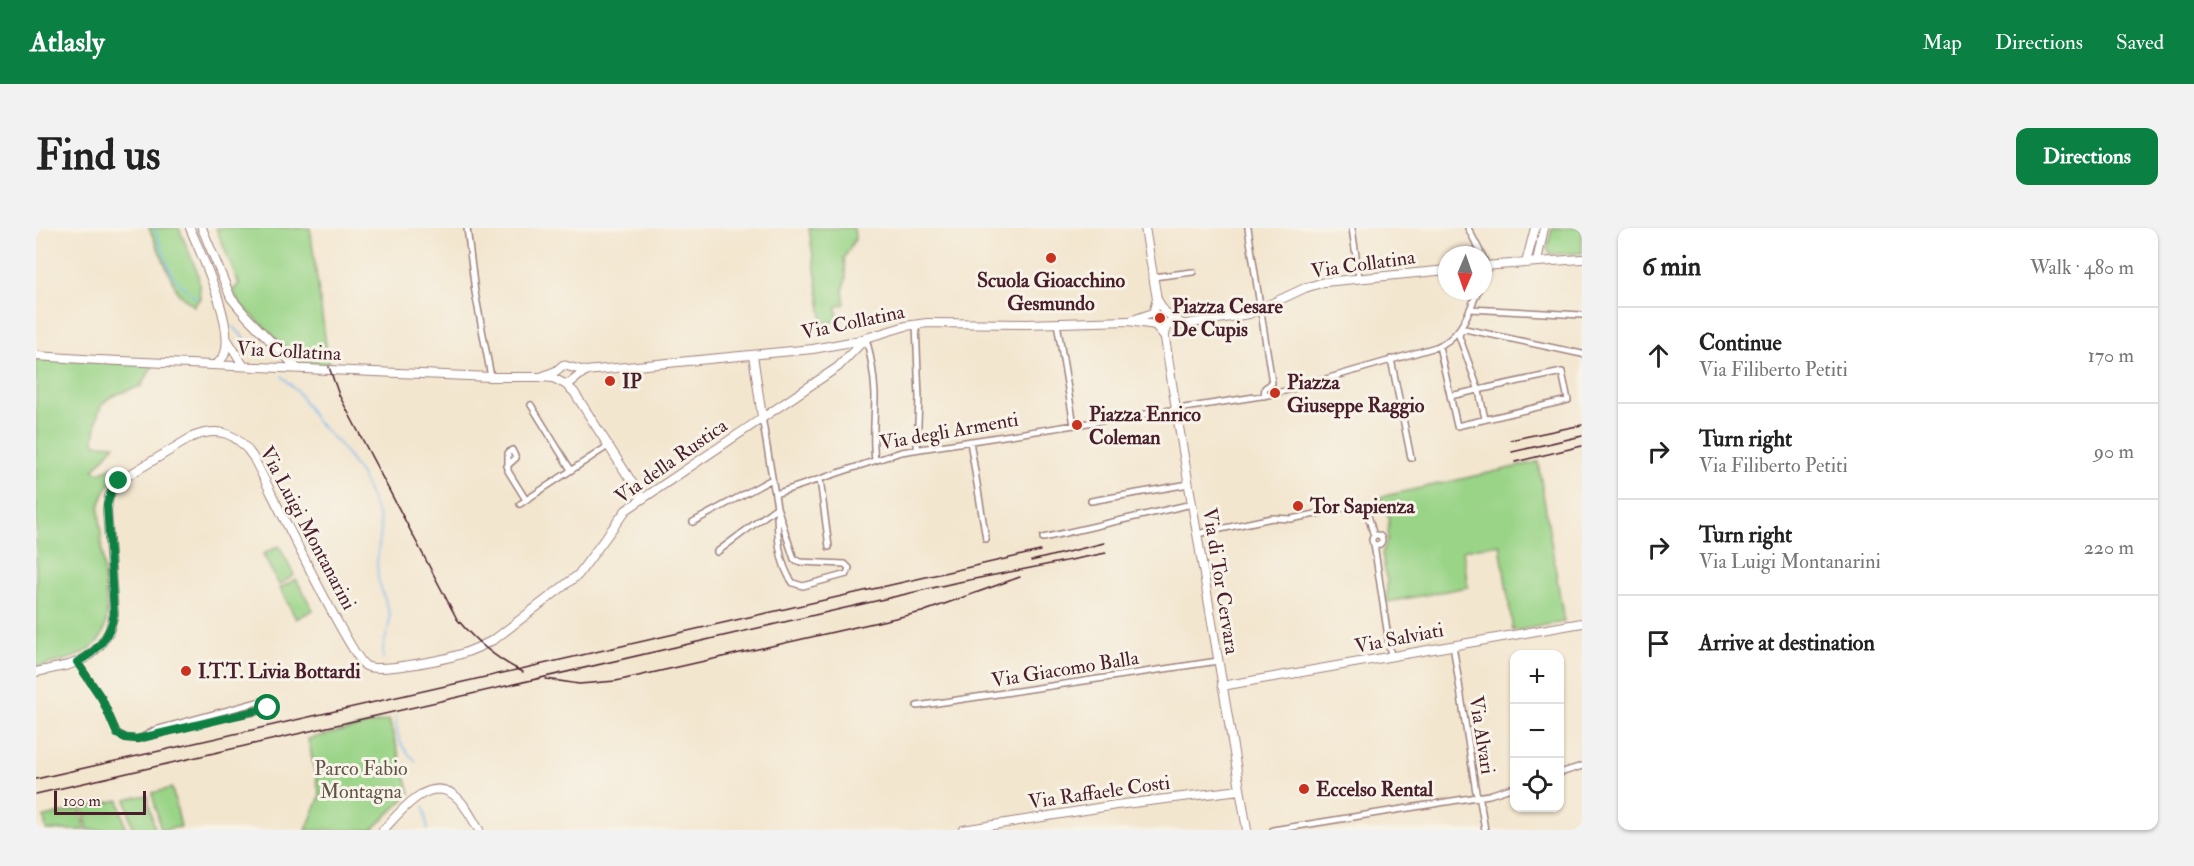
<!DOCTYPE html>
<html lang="en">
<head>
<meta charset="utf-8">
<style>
	:root { --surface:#fff; --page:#f2f2f2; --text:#222; --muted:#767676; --line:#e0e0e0; --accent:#0b8043 }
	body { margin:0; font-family:"IM FELL Double Pica",serif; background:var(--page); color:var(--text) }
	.controls { position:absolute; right:18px; bottom:18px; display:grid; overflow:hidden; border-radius:12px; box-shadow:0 2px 4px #0004 }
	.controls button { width:54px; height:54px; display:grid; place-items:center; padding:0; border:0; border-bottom:2px solid var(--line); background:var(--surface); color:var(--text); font:30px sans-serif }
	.compass { position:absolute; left:1402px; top:18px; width:54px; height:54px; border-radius:50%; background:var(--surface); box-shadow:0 2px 4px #0004; rotate:182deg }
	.scale { position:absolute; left:18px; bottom:15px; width:92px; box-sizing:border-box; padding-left:6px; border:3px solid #4a1f2b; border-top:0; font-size:16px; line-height:21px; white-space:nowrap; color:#4a1f2b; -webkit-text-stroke:4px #f7f3e8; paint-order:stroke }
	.stop { position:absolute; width:18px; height:18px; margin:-14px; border:4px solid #0b8043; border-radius:50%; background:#fff }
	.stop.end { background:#0b8043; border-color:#fff; box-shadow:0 2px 6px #0008 }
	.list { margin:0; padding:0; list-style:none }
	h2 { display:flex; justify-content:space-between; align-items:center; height:78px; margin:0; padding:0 24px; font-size:26px }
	h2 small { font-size:20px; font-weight:400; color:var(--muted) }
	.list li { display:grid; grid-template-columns:39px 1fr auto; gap:18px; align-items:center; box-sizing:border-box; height:96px; padding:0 24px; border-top:2px solid var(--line) }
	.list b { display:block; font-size:22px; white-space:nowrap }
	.list p { margin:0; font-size:20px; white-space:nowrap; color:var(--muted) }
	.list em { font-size:20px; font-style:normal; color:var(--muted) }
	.icon { flex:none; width:33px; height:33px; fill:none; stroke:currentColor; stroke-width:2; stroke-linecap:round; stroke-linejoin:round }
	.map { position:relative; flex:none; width:1546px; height:602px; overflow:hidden; border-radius:12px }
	header { display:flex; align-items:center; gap:36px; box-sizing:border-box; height:84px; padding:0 30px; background:var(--accent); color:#fff }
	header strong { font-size:28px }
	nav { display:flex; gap:33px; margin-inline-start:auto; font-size:21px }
	.intro { display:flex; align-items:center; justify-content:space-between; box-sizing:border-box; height:144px; padding:0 36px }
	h1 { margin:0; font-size:42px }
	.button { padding:15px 27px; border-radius:12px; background:var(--accent); color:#fff; font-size:21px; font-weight:700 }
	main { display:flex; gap:36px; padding:0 36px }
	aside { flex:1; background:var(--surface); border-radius:12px; box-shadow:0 2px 4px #0004 }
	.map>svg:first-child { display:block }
</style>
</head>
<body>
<header>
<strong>Atlasly</strong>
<nav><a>Map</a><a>Directions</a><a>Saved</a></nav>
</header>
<div class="intro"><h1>Find us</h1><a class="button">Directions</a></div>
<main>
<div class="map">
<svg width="1546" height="602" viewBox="0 0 1546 602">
	<rect width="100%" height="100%" fill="#f7f3e8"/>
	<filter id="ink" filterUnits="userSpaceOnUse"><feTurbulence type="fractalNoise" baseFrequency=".0167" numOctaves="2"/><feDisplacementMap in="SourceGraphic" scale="12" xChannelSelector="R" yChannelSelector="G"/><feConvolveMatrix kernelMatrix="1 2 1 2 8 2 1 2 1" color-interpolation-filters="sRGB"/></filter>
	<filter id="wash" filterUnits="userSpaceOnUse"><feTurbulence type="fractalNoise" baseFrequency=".008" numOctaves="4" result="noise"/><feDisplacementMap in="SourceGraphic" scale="24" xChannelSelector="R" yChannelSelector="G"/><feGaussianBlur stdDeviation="1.35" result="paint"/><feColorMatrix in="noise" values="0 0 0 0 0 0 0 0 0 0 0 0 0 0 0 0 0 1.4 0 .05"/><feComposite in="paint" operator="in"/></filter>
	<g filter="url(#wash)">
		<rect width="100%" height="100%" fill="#f3e6cf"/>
		<path fill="#9ad487" stroke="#727a59" stroke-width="1.5" d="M 113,0 L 143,0 L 162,46 L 164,70 L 158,78 L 142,65 Z
			M 180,0 L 274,0 L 293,139 L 262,131 L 203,75 L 197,62 L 203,56 Z
			M 773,0 L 818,0 L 819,11 L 808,30 L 810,50 L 807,63 L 809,76 L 801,78 L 802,93 L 787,95 Z
			M 1516,0 L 1546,0 L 1546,25 L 1514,26 L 1511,21 Z
			M 0,131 L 118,136 L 105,158 C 64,171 63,170 58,213 L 60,216 L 79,217 L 57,242 L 64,245 L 78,238 L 86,246 C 72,256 67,264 63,280 L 71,388 C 68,428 32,431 0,439 Z
			M 1502,234 L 1528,394 L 1477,403 L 1464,316 L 1427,322 L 1432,359 L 1351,374 L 1351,353 L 1346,325 L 1352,311 L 1353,290 L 1350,284 L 1340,276 L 1345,274 L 1344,269 Z
			M 243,318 L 258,347 L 243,357 L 227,326 Z
			M 260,351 L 277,382 L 260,391 L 244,360 Z
			M 353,492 L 374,565 L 336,602 L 270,602 L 284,568 L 272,511 Z
			M 136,560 L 145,599 L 125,602 L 116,565 Z
			M 111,567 L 119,602 L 97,602 L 90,571 Z
			M 83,572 L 90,602 L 52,602 L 47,580 Z
			M 44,581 L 49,602 L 10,602 L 8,589 Z"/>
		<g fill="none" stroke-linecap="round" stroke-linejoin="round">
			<path stroke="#7cb8ee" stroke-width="1.5" d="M 118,0 L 137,49 L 160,70
				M 197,98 L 213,115 L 231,128
				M 246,148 L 262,164 L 280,193 L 304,217 L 316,234 L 325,247 L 343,289 L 345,302 L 341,332 L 342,351 L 354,387 L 353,398 L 347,419 L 347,430
				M 359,488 C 362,510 362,517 380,533
				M 388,579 L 392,602"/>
		</g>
	</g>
	<g filter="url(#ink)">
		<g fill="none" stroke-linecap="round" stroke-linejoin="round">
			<g stroke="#9e827d" stroke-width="8">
				<path id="street" d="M 431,0 L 439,64 L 455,149
					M 1212,0 L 1236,155 L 1229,160 L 1228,168
					M 1316,0 L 1323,49
					M 1432,0 L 1446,27
					M 1447,29 L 1451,40 L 1447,51
					M 1117,49 L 1157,44
					M 1434,81 L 1546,87
					M 1021,95 L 1038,197
					M 880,96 L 883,170 L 881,221
					M 830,110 C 835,128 838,147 839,166 C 839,188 836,210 839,232
					M 1403,118 L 1421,198 L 1532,172 L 1526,144 L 1414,168
					M 1355,131 L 1375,230
					M 495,177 L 535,242
					M 726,189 L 741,279 L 758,331 L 764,334 L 809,336 L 813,340 L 811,346 L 767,358 L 757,355 C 742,336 741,302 741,279
					M 1449,191 L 1443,163 L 1423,108 L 1425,102 L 1429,101 L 1546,126
					M 934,213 L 950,311
					M 471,238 L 480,230 L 476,222 L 472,225 L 472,243 L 490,272
					M 784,251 L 793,319
					M 739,266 L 865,224 L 1238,166 L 1400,119 C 1425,110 1432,85 1442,63
					M 1055,273 L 1153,256
					M 484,276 L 572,218
					M 657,294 L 736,251
					M 1161,306 L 1236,290 L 1255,291 L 1319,278 L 1331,284 L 1338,308
					M1336 312a5 5 0 1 1 10 0a5 5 0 1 1-10 0Z
					M 1007,310 L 1156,276
					M 1338,316 L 1355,429
					M 681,324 L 741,279
					M 1417,417 L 1440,564 L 1444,572 L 1449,602
					M 41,434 L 66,471 L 81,505 L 90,510 L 101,511 L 195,488 L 229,482 L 232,480 L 232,473 L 225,473 L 119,502 L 107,509
					M 881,478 L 1182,433
					M 1524,545 L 1546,538
					M 1237,602 L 1453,567 L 1478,559"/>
			</g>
			<g stroke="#9e827d" stroke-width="10">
				<path id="secondary" d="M 154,0 C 166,29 198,95 189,125 C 188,129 184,133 181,136
					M 166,0 L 195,70 L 211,89 L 261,140
					M 1501,33 L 1508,0
					M 1490,35 L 1499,0
					M 1447,38 L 1546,31
					M 1121,71 L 1128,83 L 1146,96
					M 1097,92 L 1117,85 L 1121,71 L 1109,0
					M 1131,95 L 1138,98 L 1213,86 L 1269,60 L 1288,54 L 1411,42
					M 1130,97 L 1129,110 L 1140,181 L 1211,602
					M 191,111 L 207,137
					M 717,127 L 726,189
					M 0,128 L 62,132 L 455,149 L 505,149 L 517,150 L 529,156 L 534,155 L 549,143
					M 505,149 L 520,143 L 527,137 L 549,143 L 777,121 L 820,113 L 870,98 L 891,95 L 990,96 L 1093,93 L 1119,97 L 1129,109
					M 529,156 L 538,164 L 606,270
					M 0,444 L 33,437 L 50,430 L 63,419 L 73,404 L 78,386 L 71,282 L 73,268 L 83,253 L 156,209 C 183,198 201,205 217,229 C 232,257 315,430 330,438 C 343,445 410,431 425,426 C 437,422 448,417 459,411 L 542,347 L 590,282 L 802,139 L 830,110
					M 1186,458 L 1546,395
					M 347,602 C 363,586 391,547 418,567 C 429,575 436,591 443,602
					M 927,602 L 1080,577 L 1204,562"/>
			</g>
			<use href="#street" stroke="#fff" stroke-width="5"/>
			<use href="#secondary" stroke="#fff" stroke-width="8"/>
			<path stroke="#4a1f2b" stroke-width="1.5" d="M 293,139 L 303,167 L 421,391 C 440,414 460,431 487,444
				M 1474,212 L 1546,197
				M 1476,224 L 1546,208
				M 1479,234 L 1546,218
				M 995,333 L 1068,315
				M 510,451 L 543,456 L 580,453 L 886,384 L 984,349
				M 0,551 L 1004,323
				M 0,566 L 918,355 L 1070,325"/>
		</g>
	</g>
	<g fill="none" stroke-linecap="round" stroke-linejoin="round" filter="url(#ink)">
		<path stroke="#0b8043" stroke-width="8" d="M 83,253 L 75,264 L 71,277 L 78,386 C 74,409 61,424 41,434 L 66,471 L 81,506 L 90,510 L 101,511 L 232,480"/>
	</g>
	<g fill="#c8321e" stroke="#f7f3e8" stroke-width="2">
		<circle cx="1015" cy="30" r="6"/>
		<circle cx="1124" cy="90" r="6"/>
		<circle cx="574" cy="153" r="6"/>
		<circle cx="1239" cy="165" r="6"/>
		<circle cx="1041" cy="197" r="6"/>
		<circle cx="1262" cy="278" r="6"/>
		<circle cx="150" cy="443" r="6"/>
		<circle cx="1268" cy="561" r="6"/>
	</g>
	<g text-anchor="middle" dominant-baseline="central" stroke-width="6" stroke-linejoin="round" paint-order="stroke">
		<g font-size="20" fill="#4a1f2b" stroke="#f7f3e8">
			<text transform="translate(1327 36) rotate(-8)">Via Collatina</text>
			<text transform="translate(817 94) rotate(-12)">Via Collatina</text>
			<text transform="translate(253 123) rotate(3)">Via Collatina</text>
			<text transform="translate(913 203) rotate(-10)">Via degli Armenti</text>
			<text transform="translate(635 233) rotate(-35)">Via della Rustica</text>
			<text transform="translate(272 300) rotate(62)">Via Luigi Montanarini</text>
			<text transform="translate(1185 353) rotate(81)">Via di Tor Cervara</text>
			<text transform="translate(1363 410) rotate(-11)">Via Salviati</text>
			<text transform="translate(1029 441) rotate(-9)">Via Giacomo Balla</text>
			<text transform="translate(1446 507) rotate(81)">Via Alvari</text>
			<text transform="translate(1063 564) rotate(-8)">Via Raffaele Costi</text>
		</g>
		<g font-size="20" font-weight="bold" fill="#4a1f2b" stroke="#f7f3e8" text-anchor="start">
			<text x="1015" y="52" text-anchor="middle">Scuola Gioacchino<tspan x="1015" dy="23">Gesmundo</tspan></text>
			<text x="1136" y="78">Piazza Cesare<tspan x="1136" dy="23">De Cupis</tspan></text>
			<text x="586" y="153">IP</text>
			<text x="1251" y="154">Piazza<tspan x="1251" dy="23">Giuseppe Raggio</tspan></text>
			<text x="1053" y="186">Piazza Enrico<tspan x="1053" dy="23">Coleman</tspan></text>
			<text x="1274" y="278">Tor Sapienza</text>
			<text x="162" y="443">I.T.T. Livia Bottardi</text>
			<text x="1280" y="561">Eccelso Rental</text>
		</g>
		<g font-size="20" fill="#625547" stroke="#f7f3e8">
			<text x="325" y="540">Parco Fabio<tspan x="325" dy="23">Montagna</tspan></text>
		</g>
	</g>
</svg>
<div class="controls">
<button>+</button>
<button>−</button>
<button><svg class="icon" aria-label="locate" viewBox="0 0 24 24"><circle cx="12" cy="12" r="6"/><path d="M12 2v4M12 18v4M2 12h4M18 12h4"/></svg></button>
</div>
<svg class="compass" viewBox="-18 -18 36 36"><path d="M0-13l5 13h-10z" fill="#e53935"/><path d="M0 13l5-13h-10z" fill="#767676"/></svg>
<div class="scale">100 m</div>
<div class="stop" style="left:232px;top:480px"></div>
<div class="stop end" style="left:83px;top:253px"></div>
</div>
<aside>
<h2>6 min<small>Walk · 480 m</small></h2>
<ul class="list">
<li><svg class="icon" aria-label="ahead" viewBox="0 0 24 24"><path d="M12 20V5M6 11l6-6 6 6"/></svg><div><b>Continue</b><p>Via Filiberto Petiti</p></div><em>170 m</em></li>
<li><svg class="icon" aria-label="right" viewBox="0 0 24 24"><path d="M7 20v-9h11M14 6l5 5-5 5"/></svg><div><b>Turn right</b><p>Via Filiberto Petiti</p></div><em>90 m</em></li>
<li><svg class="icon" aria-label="right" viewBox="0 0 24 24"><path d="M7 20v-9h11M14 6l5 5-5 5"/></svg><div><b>Turn right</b><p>Via Luigi Montanarini</p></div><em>220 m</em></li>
<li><svg class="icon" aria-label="arrive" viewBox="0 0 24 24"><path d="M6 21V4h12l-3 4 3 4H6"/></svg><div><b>Arrive at destination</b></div></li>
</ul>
</aside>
</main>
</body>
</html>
